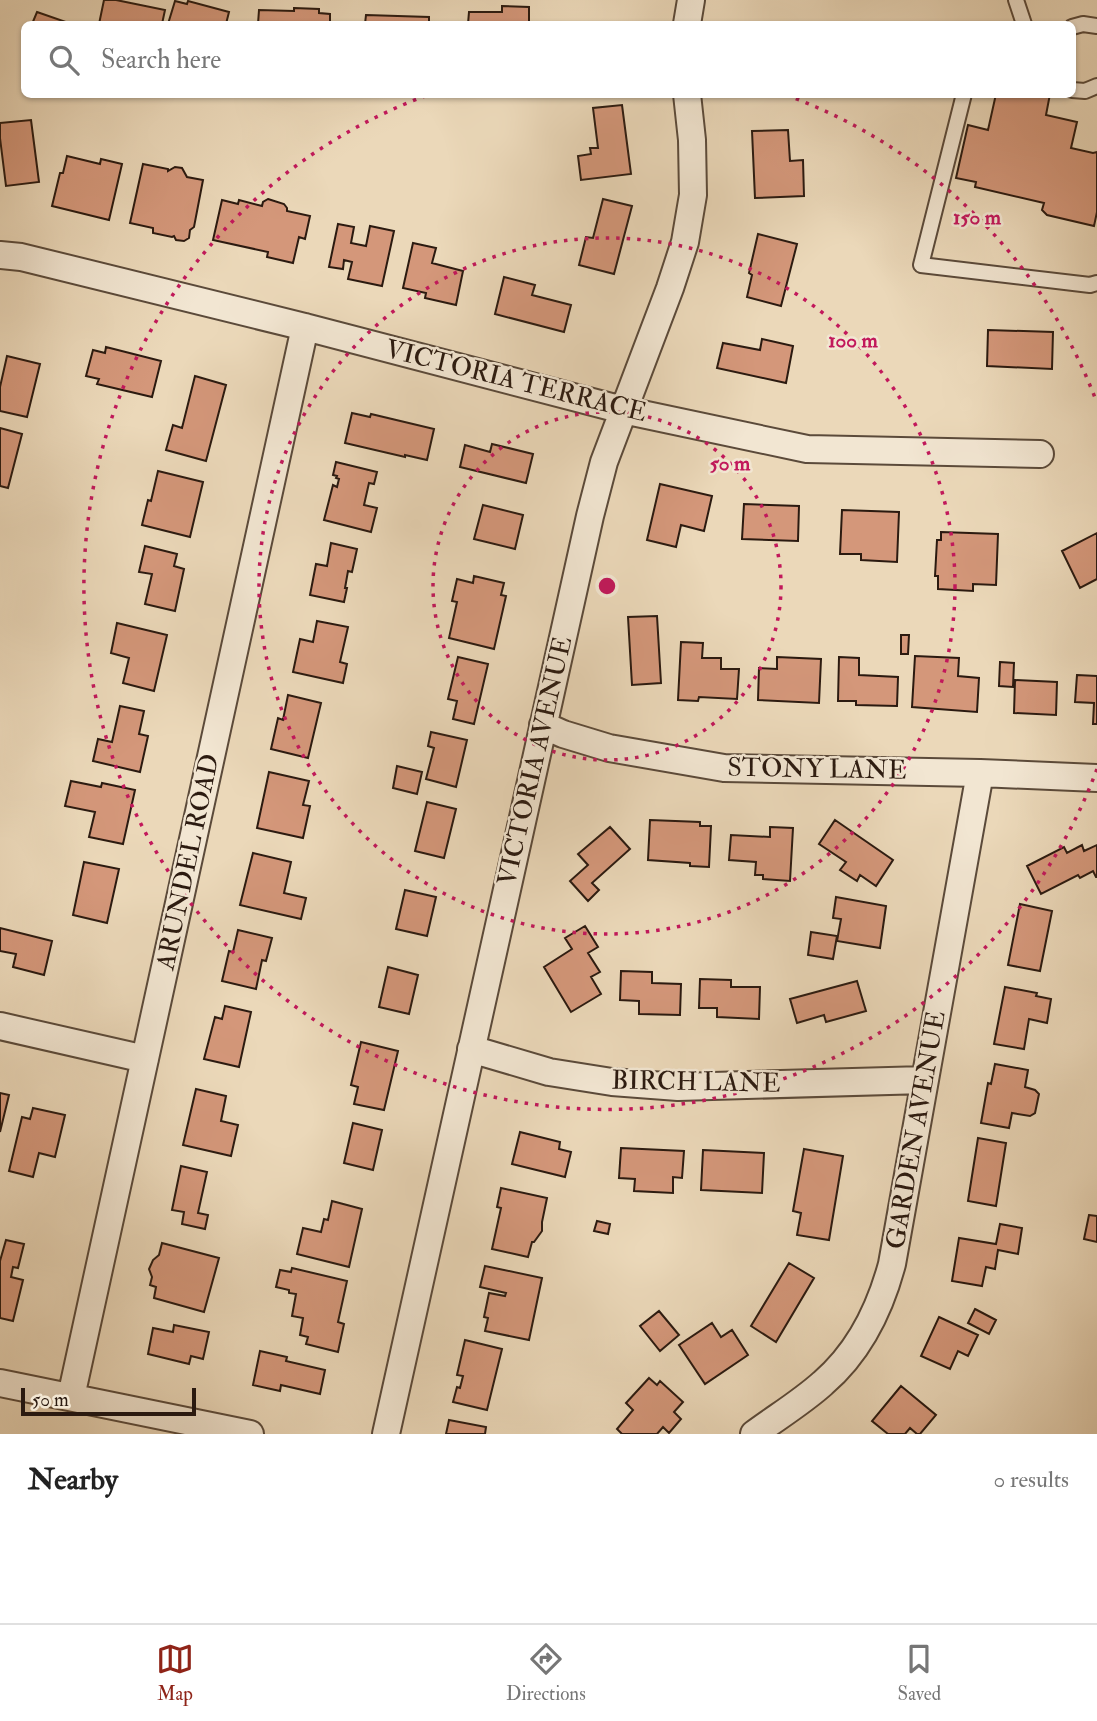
<!DOCTYPE html>
<html lang="en">
<head>
<meta charset="utf-8">
<style>
	:root { --surface:#fff; --page:#f2f2f2; --text:#222; --muted:#767676; --line:#e0e0e0; --accent:#8f2418 }
	body { margin:0; font-family:"IM FELL Double Pica",serif; background:var(--page); color:var(--text) }
	.scale { position:absolute; left:21px; bottom:18px; width:175px; box-sizing:border-box; padding-left:7px; border:4px solid #2b1a10; border-top:0; font-size:19px; line-height:24px; white-space:nowrap; color:#2b1a10; -webkit-text-stroke:5px #f2e6d2; paint-order:stroke }
	.list { margin:0; padding:0; list-style:none }
	h2 { display:flex; justify-content:space-between; align-items:center; height:91px; margin:0; padding:0 28px; font-size:30px }
	h2 small { font-size:23px; font-weight:400; color:var(--muted) }
	.icon { flex:none; width:38px; height:38px; fill:none; stroke:currentColor; stroke-width:2; stroke-linecap:round; stroke-linejoin:round }
	.map { position:relative; flex:none; width:1097px; height:1434px; overflow:hidden }
	.search { position:absolute; background:var(--surface); box-shadow:0 2px 5px #0004; left:21px; right:21px; top:21px; height:77px; display:flex; align-items:center; gap:18px; box-sizing:border-box; padding:0 24px; border-radius:10px; color:var(--muted); font-size:26px }
	.sheet { height:189px; background:var(--surface) }
	nav { display:flex; justify-content:space-around; align-items:center; box-sizing:border-box; height:98px; border-top:2px solid var(--line); background:var(--surface); font-size:19px; color:var(--muted) }
	nav a { display:grid; justify-items:center; gap:4px }
	nav .on { color:var(--accent) }
	.map>svg:first-child { display:block }
</style>
</head>
<body>
<div class="map">
<svg width="1097" height="1434" viewBox="0 0 1097 1434">
	<rect width="100%" height="100%" fill="#ebd8b9"/>
	<filter id="stains"><feTurbulence type="fractalNoise" baseFrequency=".00286" numOctaves="4"/><feColorMatrix values="0 0 0 0 .2 0 0 0 0 .09 0 0 0 0 .02 0 0 0 .5 -.17"/></filter>
	<radialGradient id="worn" r=".72"><stop offset=".6" stop-color="#630" stop-opacity="0"/><stop offset="1" stop-color="#630" stop-opacity=".3"/></radialGradient>
	<path fill="#d4977a" stroke="#2b1a10" stroke-width="2" d="M 104,0 L 116,0 L 165,10 L 162,24 L 99,24 Z
		M 175,1 L 187,4 L 188,1 L 229,12 L 226,24 L 168,24 Z
		M 502,6 L 529,7 L 529,24 L 468,24 L 469,12 L 502,12 Z
		M 294,8 L 319,9 L 319,13 L 330,14 L 330,24 L 258,24 L 259,10 L 294,11 Z
		M 37,12 L 66,22 L 65,24 L 32,24 Z
		M 366,15 L 429,17 L 429,24 L 365,24 Z
		M 566,22 L 619,24 L 565,24 Z
		M 996,94 L 1050,94 L 1046,115 L 1077,122 L 1071,148 L 1093,153 L 1097,152 L 1097,212 L 1094,226 L 1047,215 L 1042,210 L 1044,203 L 975,187 L 976,182 L 956,178 L 968,125 L 988,130 Z
		M 622,105 L 631,174 L 581,180 L 578,156 L 591,154 L 590,148 L 598,148 L 593,108 Z
		M 31,120 L 39,182 L 6,186 L 0,138 L 0,123 Z
		M 788,130 L 790,161 L 803,160 L 804,196 L 755,198 L 752,131 Z
		M 67,156 L 100,164 L 101,159 L 122,164 L 109,220 L 52,206 L 60,173 L 63,173 Z
		M 143,164 L 168,169 L 168,171 L 175,167 L 182,168 L 187,177 L 203,180 L 194,227 L 190,230 L 189,238 L 184,241 L 176,240 L 174,236 L 172,237 L 153,233 L 153,228 L 130,223 Z
		M 268,199 L 284,204 L 287,208 L 287,211 L 310,216 L 305,239 L 299,237 L 293,263 L 267,257 L 268,252 L 213,240 L 222,200 L 238,204 L 239,200 L 262,206 L 263,202 Z
		M 603,199 L 632,206 L 614,274 L 579,265 L 586,237 L 593,238 Z
		M 338,224 L 354,227 L 351,243 L 366,246 L 370,226 L 394,231 L 382,286 L 348,279 L 352,262 L 344,260 L 343,269 L 329,267 Z
		M 758,234 L 797,244 L 781,306 L 747,297 L 752,275 L 749,273 Z
		M 413,243 L 436,248 L 432,263 L 463,271 L 456,305 L 425,298 L 426,293 L 403,288 Z
		M 504,277 L 535,285 L 532,295 L 571,305 L 564,332 L 495,314 Z
		M 988,330 L 1053,332 L 1052,369 L 987,366 Z
		M 762,339 L 793,346 L 786,383 L 717,368 L 723,343 L 760,350 Z
		M 106,347 L 161,361 L 152,397 L 97,384 L 99,379 L 86,376 L 93,350 L 105,353 Z
		M 7,356 L 40,364 L 27,417 L 0,411 L 0,387 Z
		M 195,376 L 226,385 L 206,461 L 166,450 L 173,425 L 182,428 Z
		M 352,413 L 370,417 L 371,414 L 434,429 L 427,460 L 405,455 L 405,457 L 345,443 Z
		M 0,428 L 22,434 L 8,488 L 0,486 Z
		M 492,444 L 533,454 L 526,483 L 460,467 L 465,445 L 490,452 Z
		M 336,462 L 377,472 L 374,484 L 369,483 L 364,505 L 377,508 L 371,532 L 324,520 L 333,485 L 337,487 L 339,479 L 336,478 L 337,476 L 333,475 Z
		M 158,471 L 203,482 L 190,537 L 142,525 L 148,500 L 151,501 Z
		M 660,484 L 712,496 L 704,531 L 681,525 L 676,547 L 647,540 Z
		M 744,504 L 799,506 L 798,541 L 742,539 Z
		M 483,505 L 523,515 L 515,549 L 474,539 Z
		M 842,510 L 899,512 L 897,562 L 861,560 L 861,554 L 840,554 Z
		M 941,532 L 998,534 L 996,585 L 973,584 L 973,591 L 938,589 L 938,576 L 935,576 L 937,540 L 941,540 Z
		M 1097,533 L 1097,579 L 1080,588 L 1062,551 Z
		M 331,543 L 357,549 L 352,572 L 348,571 L 345,588 L 347,588 L 344,602 L 310,595 L 316,564 L 327,566 Z
		M 145,546 L 177,554 L 174,566 L 184,569 L 175,611 L 145,604 L 152,574 L 139,572 Z
		M 474,576 L 504,583 L 501,595 L 506,596 L 494,649 L 449,638 L 457,602 L 452,601 L 457,579 L 473,583 Z
		M 657,616 L 661,683 L 632,685 L 628,617 Z
		M 317,621 L 348,627 L 340,662 L 347,664 L 343,683 L 293,672 L 300,639 L 313,642 Z
		M 117,623 L 167,635 L 154,691 L 123,683 L 129,658 L 111,653 Z
		M 901,635 L 909,635 L 908,654 L 901,654 Z
		M 681,642 L 703,643 L 702,658 L 721,658 L 721,669 L 739,669 L 737,699 L 699,697 L 698,701 L 678,700 Z
		M 915,656 L 959,658 L 958,676 L 979,678 L 977,712 L 912,707 Z
		M 458,657 L 488,664 L 474,724 L 453,719 L 457,701 L 448,699 Z
		M 777,657 L 821,659 L 819,703 L 758,700 L 759,668 L 777,669 Z
		M 839,657 L 859,658 L 859,675 L 898,677 L 897,706 L 856,705 L 856,701 L 838,701 Z
		M 1000,662 L 1014,663 L 1013,687 L 999,686 Z
		M 1077,675 L 1097,676 L 1097,724 L 1093,724 L 1094,703 L 1075,702 Z
		M 1015,680 L 1057,682 L 1056,715 L 1014,713 Z
		M 288,695 L 321,703 L 308,758 L 271,749 L 278,718 L 283,720 Z
		M 120,706 L 144,711 L 139,734 L 148,736 L 140,772 L 93,761 L 98,739 L 112,742 Z
		M 431,732 L 467,740 L 456,787 L 426,779 L 434,748 L 428,746 Z
		M 397,766 L 422,772 L 417,794 L 393,788 Z
		M 269,772 L 309,781 L 303,805 L 310,806 L 303,838 L 257,828 Z
		M 71,781 L 101,787 L 102,783 L 135,790 L 123,844 L 89,837 L 95,812 L 65,806 Z
		M 427,802 L 456,809 L 444,858 L 415,851 Z
		M 650,820 L 700,822 L 700,826 L 711,826 L 709,867 L 690,866 L 690,863 L 648,860 Z
		M 835,820 L 893,860 L 876,886 L 860,875 L 857,881 L 840,870 L 846,862 L 819,844 Z
		M 610,827 L 630,849 L 592,883 L 599,890 L 588,901 L 570,881 L 588,865 L 578,854 Z
		M 770,827 L 793,828 L 790,881 L 763,879 L 763,875 L 755,875 L 756,862 L 729,860 L 731,835 L 770,837 Z
		M 1082,845 L 1084,851 L 1097,845 L 1097,877 L 1096,877 L 1093,871 L 1080,878 L 1078,875 L 1041,894 L 1027,866 L 1064,847 L 1067,853 Z
		M 253,853 L 291,862 L 284,893 L 306,898 L 301,919 L 240,905 Z
		M 84,862 L 119,869 L 107,923 L 73,915 Z
		M 405,890 L 436,897 L 427,936 L 396,929 Z
		M 836,897 L 886,906 L 880,948 L 837,941 L 841,919 L 833,918 Z
		M 1020,904 L 1052,911 L 1040,971 L 1008,965 Z
		M 585,926 L 598,947 L 588,953 L 600,972 L 591,977 L 601,994 L 571,1012 L 544,967 L 572,949 L 565,938 Z
		M 0,928 L 52,941 L 44,975 L 13,967 L 16,954 L 0,951 Z
		M 238,930 L 272,938 L 266,961 L 262,960 L 256,989 L 222,981 L 229,951 L 233,952 Z
		M 811,932 L 837,936 L 833,959 L 808,955 Z
		M 388,967 L 418,975 L 409,1014 L 379,1007 Z
		M 621,971 L 652,972 L 652,983 L 681,984 L 680,1015 L 639,1014 L 639,1001 L 620,1000 Z
		M 700,979 L 731,980 L 731,987 L 760,987 L 759,1019 L 717,1017 L 717,1008 L 699,1008 Z
		M 857,981 L 866,1011 L 826,1022 L 824,1015 L 797,1023 L 790,999 Z
		M 1005,987 L 1037,993 L 1036,996 L 1051,999 L 1047,1023 L 1029,1019 L 1024,1049 L 994,1044 Z
		M 225,1006 L 251,1012 L 239,1067 L 204,1059 L 215,1017 L 222,1019 Z
		M 361,1042 L 398,1051 L 384,1110 L 354,1104 L 358,1087 L 351,1085 Z
		M 995,1064 L 1028,1070 L 1025,1087 L 1035,1090 L 1039,1094 L 1035,1113 L 1030,1116 L 1012,1113 L 1009,1128 L 981,1123 L 988,1083 L 991,1084 Z
		M 196,1089 L 226,1096 L 221,1121 L 238,1125 L 231,1156 L 183,1145 Z
		M 0,1093 L 9,1095 L 0,1132 Z
		M 33,1108 L 65,1115 L 55,1157 L 39,1153 L 33,1177 L 9,1171 L 22,1117 L 30,1119 Z
		M 353,1123 L 382,1130 L 373,1170 L 344,1163 Z
		M 520,1132 L 560,1142 L 559,1149 L 571,1152 L 565,1177 L 512,1164 Z
		M 978,1138 L 1006,1143 L 996,1206 L 968,1201 Z
		M 621,1148 L 684,1151 L 682,1178 L 673,1177 L 673,1193 L 634,1191 L 635,1179 L 619,1178 Z
		M 804,1149 L 843,1156 L 829,1240 L 797,1235 L 801,1213 L 793,1211 Z
		M 703,1150 L 764,1153 L 762,1193 L 701,1190 Z
		M 181,1166 L 207,1172 L 198,1213 L 208,1215 L 205,1229 L 182,1224 L 184,1212 L 172,1210 Z
		M 501,1188 L 547,1198 L 542,1222 L 542,1231 L 534,1242 L 532,1242 L 528,1257 L 492,1249 L 501,1208 L 497,1207 Z
		M 332,1201 L 362,1209 L 349,1267 L 297,1254 L 303,1228 L 321,1232 L 324,1219 L 328,1220 Z
		M 1089,1215 L 1097,1216 L 1097,1242 L 1084,1239 Z
		M 597,1221 L 610,1224 L 608,1234 L 594,1231 Z
		M 1000,1224 L 1022,1228 L 1018,1254 L 998,1250 L 995,1269 L 986,1267 L 982,1286 L 952,1281 L 959,1238 L 996,1244 Z
		M 6,1240 L 24,1244 L 18,1268 L 13,1267 L 11,1277 L 23,1280 L 13,1321 L 0,1318 L 0,1261 Z
		M 162,1243 L 219,1258 L 204,1312 L 154,1298 L 156,1287 L 150,1285 L 152,1277 L 149,1269 L 153,1260 L 159,1255 Z
		M 789,1263 L 814,1278 L 776,1342 L 751,1326 Z
		M 485,1266 L 542,1278 L 529,1340 L 485,1331 L 488,1318 L 484,1317 L 489,1293 L 505,1296 L 506,1293 L 480,1287 Z
		M 292,1268 L 347,1281 L 338,1322 L 344,1324 L 338,1352 L 306,1344 L 308,1337 L 300,1335 L 303,1318 L 292,1316 L 296,1294 L 289,1293 L 289,1290 L 276,1287 L 280,1270 L 291,1272 Z
		M 975,1309 L 996,1320 L 989,1334 L 968,1323 Z
		M 659,1311 L 679,1335 L 660,1351 L 640,1326 Z
		M 939,1317 L 978,1335 L 968,1356 L 958,1351 L 950,1369 L 921,1356 Z
		M 712,1323 L 721,1337 L 732,1330 L 748,1355 L 705,1384 L 679,1345 Z
		M 174,1325 L 209,1332 L 203,1359 L 191,1356 L 189,1364 L 148,1354 L 153,1328 L 173,1332 Z
		M 465,1340 L 502,1349 L 487,1410 L 453,1402 L 457,1387 L 460,1388 L 463,1376 L 457,1375 Z
		M 260,1351 L 287,1357 L 286,1361 L 325,1370 L 320,1394 L 281,1385 L 280,1391 L 253,1385 Z
		M 649,1378 L 657,1385 L 660,1381 L 683,1402 L 674,1412 L 681,1419 L 669,1433 L 663,1427 L 657,1434 L 622,1434 L 617,1429 L 633,1410 L 626,1403 Z
		M 901,1386 L 936,1415 L 920,1434 L 917,1434 L 910,1428 L 905,1434 L 888,1434 L 872,1421 Z
		M 449,1420 L 486,1427 L 485,1434 L 446,1434 Z"/>
	<g fill="none" stroke-linecap="round" stroke-linejoin="round">
		<g stroke="#5b4a3a" stroke-width="18">
			<path id="service" d="M 1016,0 L 1024,24
				M 1072,27 L 1083,24 L 1097,26
				M 1072,90 L 1085,91 L 1097,86
				M 964,94 L 921,265 L 1090,285 L 1097,283"/>
		</g>
		<g stroke="#5b4a3a" stroke-width="30">
			<path id="minor" d="M 687,24 L 691,0
				M 0,255 L 21,257 L 305,327 L 623,410 L 807,449 L 1040,454
				M 543,725 L 563,734 L 609,748 L 724,768 L 980,773 L 1097,778
				M 0,1026 L 145,1059
				M 471,1049 L 549,1072 L 612,1082 L 678,1087 L 925,1080
				M 0,1383 L 250,1434
				M 71,1397 L 305,327
				M 386,1434 L 590,516 L 604,462 L 670,288 L 685,242 L 693,195 L 692,140 L 687,94
				M 754,1434 C 777,1417 802,1402 823,1383 C 859,1352 880,1309 892,1264 L 980,773"/>
		</g>
		<use href="#service" stroke="#f2e6d2" stroke-width="14"/>
		<use href="#minor" stroke="#f2e6d2" stroke-width="26"/>
	</g>
	<g fill="none" stroke="#c2185b" stroke-width="3.5" stroke-dasharray="3.5 7">
		<circle cx="607" cy="586" r="174"/>
		<circle cx="607" cy="586" r="348"/>
		<path d="M1097 769A523 523 0 1 1 428 95M786 95A523 523 0 0 1 1097 403"/>
	</g>
	<g text-anchor="middle" dominant-baseline="central" stroke-width="5" stroke-linejoin="round" paint-order="stroke">
		<g font-size="26" fill="#2b1a10" stroke="#f2e6d2">
			<text transform="translate(516 381) rotate(14)">VICTORIA TERRACE</text>
			<text transform="translate(535 761) rotate(-77)">VICTORIA AVENUE</text>
			<text transform="translate(817 769) rotate(1)">STONY LANE</text>
			<text transform="translate(188 862) rotate(-78)">ARUNDEL ROAD</text>
			<text transform="translate(696 1082) rotate(1)">BIRCH LANE</text>
			<text transform="translate(916 1130) rotate(-80)">GARDEN AVENUE</text>
		</g>
	</g>
	<circle cx="607" cy="586" r="10" fill="#c2185b" stroke="#f2e6d2" stroke-width="3.5"/>
	<g font-size="21" text-anchor="middle" font-weight="bold" fill="#c2185b" stroke="#f2e6d2" stroke-width="5" stroke-linejoin="round" paint-order="stroke">
		<text x="977" y="224">150 m</text>
		<text x="853" y="347">100 m</text>
		<text x="730" y="470">50 m</text>
	</g>
	<rect width="100%" height="100%" filter="url(#stains)"/>
	<rect width="100%" height="100%" fill="url(#worn)"/>
</svg>
<div class="scale">50 m</div>
<div class="search"><svg class="icon" aria-label="search" viewBox="0 0 24 24"><circle cx="10" cy="10" r="6"/><path d="M15 15l6 6"/></svg>Search here</div>
</div>
<section class="sheet">
<h2>Nearby<small>0 results</small></h2>
<ul class="list">
</ul>
</section>
<nav>
<a class="on"><svg class="icon" aria-label="map" viewBox="0 0 24 24"><path d="M3 6l6-2 6 2 6-2v14l-6 2-6-2-6 2zM9 4v14M15 6v14"/></svg>Map</a>
<a><svg class="icon" aria-label="directions" viewBox="0 0 24 24"><path d="M12 3l9 9-9 9-9-9zM9 14v-3h6M13 9l2 2-2 2"/></svg>Directions</a>
<a><svg class="icon" aria-label="saved" viewBox="0 0 24 24"><path d="M7 4h10v16l-5-4-5 4z"/></svg>Saved</a>
</nav>
</body>
</html>
